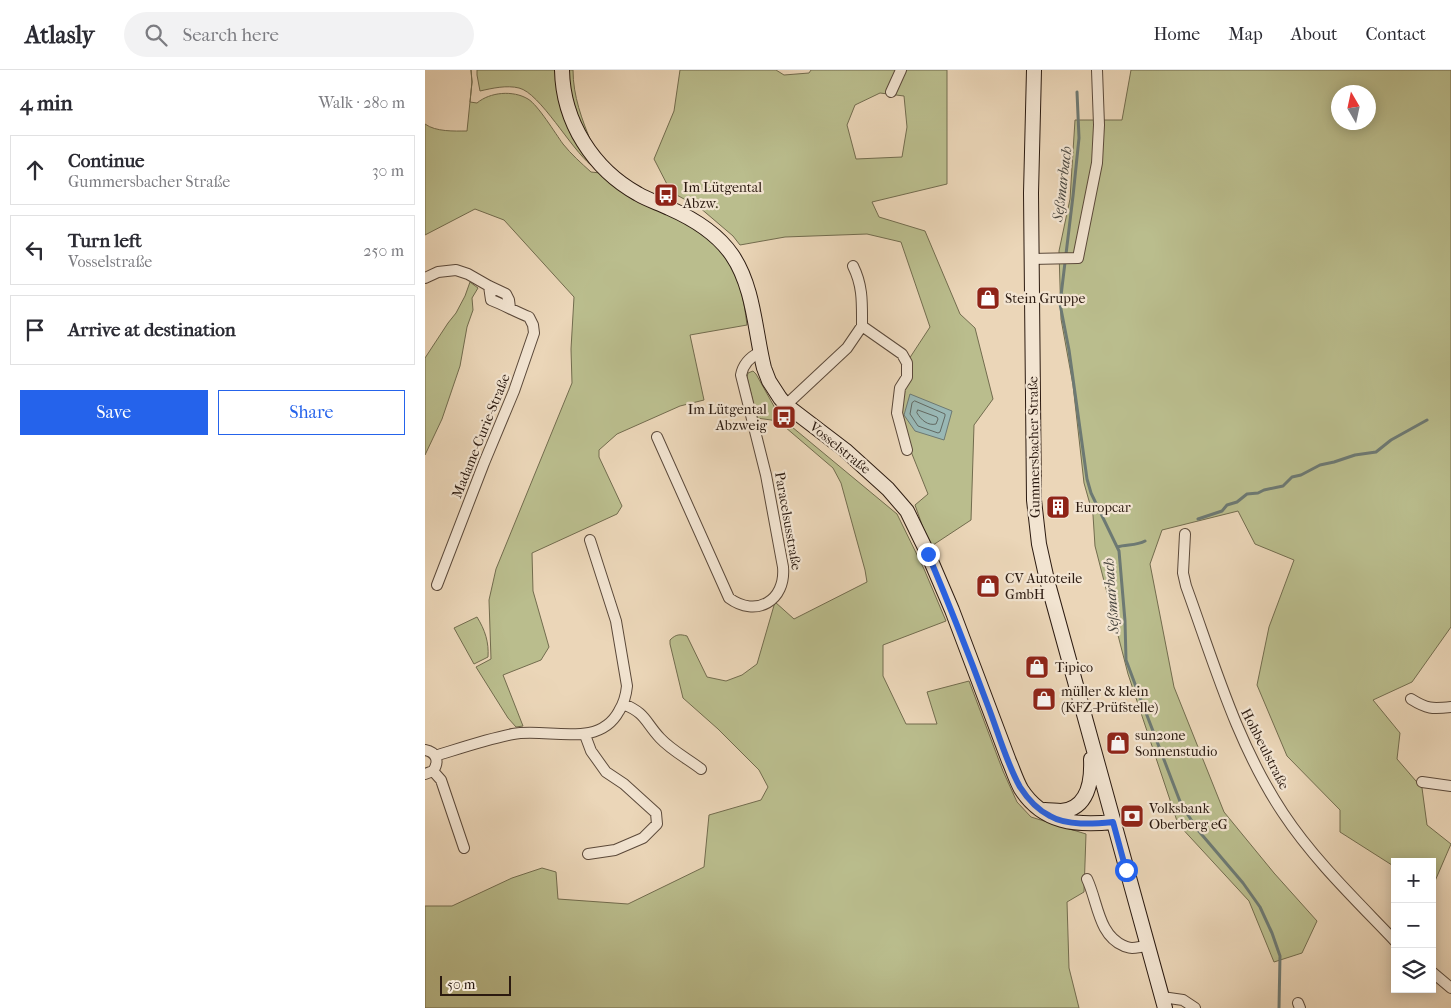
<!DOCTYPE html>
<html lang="en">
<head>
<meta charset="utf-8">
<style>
	:root { --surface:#fff; --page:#f2f2f3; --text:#2b2b33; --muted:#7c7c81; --line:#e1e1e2; --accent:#2563eb }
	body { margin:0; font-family:"IM FELL French Canon",serif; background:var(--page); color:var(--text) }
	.controls { position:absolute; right:15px; bottom:15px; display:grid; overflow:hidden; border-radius:0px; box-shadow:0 2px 12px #0003 }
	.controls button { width:45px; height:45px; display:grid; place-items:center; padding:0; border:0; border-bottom:1px solid var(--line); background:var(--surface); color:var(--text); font:25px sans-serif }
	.compass { position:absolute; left:906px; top:15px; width:45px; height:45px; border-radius:50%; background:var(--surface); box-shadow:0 2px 12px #0003; rotate:351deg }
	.scale { position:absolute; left:15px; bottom:12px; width:71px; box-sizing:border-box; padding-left:5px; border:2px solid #2b1a10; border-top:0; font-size:14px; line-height:18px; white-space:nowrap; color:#2b1a10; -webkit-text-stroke:4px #f2e4d1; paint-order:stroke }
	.stop { position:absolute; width:15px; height:15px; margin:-11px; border:4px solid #2563eb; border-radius:50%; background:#fff }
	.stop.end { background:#2563eb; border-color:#fff; box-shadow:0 1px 5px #0008 }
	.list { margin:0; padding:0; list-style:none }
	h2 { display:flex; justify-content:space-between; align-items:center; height:65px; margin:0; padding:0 20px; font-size:21px }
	h2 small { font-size:16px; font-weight:400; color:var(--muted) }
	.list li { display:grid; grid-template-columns:32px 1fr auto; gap:15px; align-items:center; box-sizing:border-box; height:70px; margin:0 10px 10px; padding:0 10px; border:1px solid var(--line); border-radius:0px }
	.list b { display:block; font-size:19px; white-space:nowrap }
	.list p { margin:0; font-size:16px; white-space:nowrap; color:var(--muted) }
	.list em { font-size:16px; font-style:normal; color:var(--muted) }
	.actions { display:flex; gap:10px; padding:15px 20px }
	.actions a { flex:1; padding:11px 0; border:1px solid var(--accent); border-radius:0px; text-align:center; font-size:18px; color:var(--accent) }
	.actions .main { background:var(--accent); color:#fff }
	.icon { flex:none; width:28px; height:28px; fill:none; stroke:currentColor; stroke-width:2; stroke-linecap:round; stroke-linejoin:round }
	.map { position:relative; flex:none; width:1026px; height:938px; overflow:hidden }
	header { display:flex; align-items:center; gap:30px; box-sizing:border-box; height:70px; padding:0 25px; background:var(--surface); border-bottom:1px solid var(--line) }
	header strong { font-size:24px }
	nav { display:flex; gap:28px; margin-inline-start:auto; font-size:18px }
	.search { width:350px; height:45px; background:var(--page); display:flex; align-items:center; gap:12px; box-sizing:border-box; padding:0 18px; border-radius:28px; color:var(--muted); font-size:19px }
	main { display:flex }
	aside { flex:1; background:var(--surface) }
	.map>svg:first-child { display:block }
</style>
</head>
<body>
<header>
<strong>Atlasly</strong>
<div class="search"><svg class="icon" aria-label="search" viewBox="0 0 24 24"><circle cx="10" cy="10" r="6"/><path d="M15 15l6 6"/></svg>Search here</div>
<nav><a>Home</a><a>Map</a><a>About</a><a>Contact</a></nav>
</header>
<main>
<aside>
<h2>4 min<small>Walk · 280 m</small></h2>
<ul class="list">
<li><svg class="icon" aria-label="ahead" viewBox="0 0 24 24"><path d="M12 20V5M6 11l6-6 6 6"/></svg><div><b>Continue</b><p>Gummersbacher Straße</p></div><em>30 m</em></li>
<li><svg class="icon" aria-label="left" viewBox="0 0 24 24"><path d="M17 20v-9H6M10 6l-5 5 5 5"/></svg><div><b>Turn left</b><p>Vosselstraße</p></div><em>250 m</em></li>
<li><svg class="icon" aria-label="arrive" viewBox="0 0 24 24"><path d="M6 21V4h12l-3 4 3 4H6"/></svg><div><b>Arrive at destination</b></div></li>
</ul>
<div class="actions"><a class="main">Save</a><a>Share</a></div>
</aside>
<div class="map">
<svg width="1026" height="938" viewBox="0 0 1026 938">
	<rect width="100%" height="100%" fill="#ebd6b8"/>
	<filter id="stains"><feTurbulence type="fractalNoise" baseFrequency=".004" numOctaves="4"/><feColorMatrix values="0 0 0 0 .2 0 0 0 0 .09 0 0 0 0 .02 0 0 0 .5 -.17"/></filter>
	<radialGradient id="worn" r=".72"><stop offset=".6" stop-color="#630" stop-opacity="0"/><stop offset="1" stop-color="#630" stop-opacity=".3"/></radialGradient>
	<path fill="#babd8d" stroke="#726c4e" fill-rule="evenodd" d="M 46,0 L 47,12 L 45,32 L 52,33 C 65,22 88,20 103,29 C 113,35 130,63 138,74 C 146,84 156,93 166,102 L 175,103 C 195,114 215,126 235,137 C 258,151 284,164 300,186 C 315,207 319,230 322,255 L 265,265 L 279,330 L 255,336 L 192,364 L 174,380 L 174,387 L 197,436 L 192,444 L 107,483 L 108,521 L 124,577 L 116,590 L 78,605 L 98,656 L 91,657 L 83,648 L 51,597 L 66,589 L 64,530 L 71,499 L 147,313 L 146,279 L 149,227 L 79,150 L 50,139 L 0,165 L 0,54 C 11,62 29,61 42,61 L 47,12 Z
		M 52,0 L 130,0 L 132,21 L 167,95 L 166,95 C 146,79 115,23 94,18 C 82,15 68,18 55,21 L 52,5 Z
		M 142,0 L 148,0 C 148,26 157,50 167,74 L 160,63 L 146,29 Z
		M 255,0 L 351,0 L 359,5 L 384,3 L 386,0 L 522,0 L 522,114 L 447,132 L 454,147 L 500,161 L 535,244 L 550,258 L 568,329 L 549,355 L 546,450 L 505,477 L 490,435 L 503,424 L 485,379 L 474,344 L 484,289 L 505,257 L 476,172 L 442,164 L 360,167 L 315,175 L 308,166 L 274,137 L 246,122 L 229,89 L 249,41 ZM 455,23 L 479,26 L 482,57 L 477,87 L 431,89 L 422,55 L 430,35 Z
		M 706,0 L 1026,0 L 1026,557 L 987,612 L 948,630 L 975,663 L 972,689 L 997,718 L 1002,755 L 1026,774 L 1007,818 L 1007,792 L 970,792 L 970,797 L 915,762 L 915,740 L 862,686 L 832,615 L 844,557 L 869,490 L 830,474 L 813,441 L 737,460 L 725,494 L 749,617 L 799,742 L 849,803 L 892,851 L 877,883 L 849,892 L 824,831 L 753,754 L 703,604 L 670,476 L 668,445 L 659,413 L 648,315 L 636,249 L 634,181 L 645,129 L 650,50 L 697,50 ZM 914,22 L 944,22 L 944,52 L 914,52 Z
		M 45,212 L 53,218 L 47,228 L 48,240 L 42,257 L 35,296 L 17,349 L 0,385 L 0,288 L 23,253 L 31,243 L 40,226 Z
		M 328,301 L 331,304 L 355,347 L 472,444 L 499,499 L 521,551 L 458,575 L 458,606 L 481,654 L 512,654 L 502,622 L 544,611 L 578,701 L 592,732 L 606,747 L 661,764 L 659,822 L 642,832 L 644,898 L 654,938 L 0,938 L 0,836 L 27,836 L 87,808 L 117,798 L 131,802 L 133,829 L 203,834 L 279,797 L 284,745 L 336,730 L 343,717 L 334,700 L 293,659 L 258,628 L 245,574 L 245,570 C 251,564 255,564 262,566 L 282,607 L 301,611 L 317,605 L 332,594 L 350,532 L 369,549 L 442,512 L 440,500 L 416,413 L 408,398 L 353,351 L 332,348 L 322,307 L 323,303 Z
		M 52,547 C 60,560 64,572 63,587 L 49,594 L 29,558 Z"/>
	<path fill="#99b8b5" stroke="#6d7973" d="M 485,324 L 527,341 L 519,370 L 490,361 L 479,345 Z"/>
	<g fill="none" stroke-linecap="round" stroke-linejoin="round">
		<path stroke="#626962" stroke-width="1" d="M 490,331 L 520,344 L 520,346 L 515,362 L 513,363 L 493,356 L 485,344 L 487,333 Z
			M 493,340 L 512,347 L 513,349 L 511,354 C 503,356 496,350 492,343 Z"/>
		<path stroke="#6d7973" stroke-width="3" d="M 652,22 L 654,68 L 648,126 L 635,234 L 644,280 L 662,409 L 666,423 L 694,481 L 700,551 L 701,590 L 713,622 L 756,734 L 772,759 L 818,813 L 835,837 L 847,863 L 855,886 L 854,938
			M 773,449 L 797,441 L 802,435 L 812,432 L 822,424 L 833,423 L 839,420 L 858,416 L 867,407 L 876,405 L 895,395 L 909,392 L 930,385 L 951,382 L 966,370 L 1002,350
			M 692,477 C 702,474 711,476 720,471"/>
		<g stroke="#5b493a" stroke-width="12">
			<path id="street" d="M 466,22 L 476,0
				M 606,189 L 653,188 L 672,93 L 674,55 L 672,0
				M 428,196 C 438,216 437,233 437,256
				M 0,208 L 13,202 L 31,200 L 43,204 L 64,216 L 81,224 L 84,230 L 85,238
				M 361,335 L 422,278 L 437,256 L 477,284 L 482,293 L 482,307 L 475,318 L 472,343 L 482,380
				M 232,367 L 304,528 C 331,548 361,531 358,497 L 341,405 L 316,305 C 318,294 325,287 335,282
				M 760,464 L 758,503 L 761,516 C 789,593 812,674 858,743 C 889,790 931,830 970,871
				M 12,515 L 59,393 L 89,321 L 109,263 L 108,255 L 104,247 C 91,242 79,235 66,230 L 64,216
				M 986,629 C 1002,639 1007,639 1026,637
				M 198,634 C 221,643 220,652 235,668 C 246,680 263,689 276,699
				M 160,665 L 166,681 L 181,702 L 199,714 L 231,743 L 232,754 L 218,768 L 190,780 L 163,784
				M 0,680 C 11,682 15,691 8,701 L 0,704
				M 10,686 C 36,678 62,669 88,664 C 122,657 173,680 194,641 C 199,633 201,626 202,616 L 191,551 L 165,470
				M 8,701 L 16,710 L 39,778
				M 997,712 L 1026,716
				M 662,809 C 673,832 673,865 699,876 C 702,877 704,878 707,878 C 712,878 718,876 723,876
				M 1007,902 L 1026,918
				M 737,927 L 758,930 L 770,938
				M 873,933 L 875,938"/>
		</g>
		<g stroke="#2b1a10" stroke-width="16">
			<path id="secondary" d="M 137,0 C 138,52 168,99 213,124 C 223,130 234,133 244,138 C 269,149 292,163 307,185 C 329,217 330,262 339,298 L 344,311 L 355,328 L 361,335 L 420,380 L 463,419 L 482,441 L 503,484 L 527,540 L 584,691 C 588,700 591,710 596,719 C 618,753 651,756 688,752
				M 609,0 L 606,123 L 609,430 L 614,474 L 622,510 L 740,938
				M 620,740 C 625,740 631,741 636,741 C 663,739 667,711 666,689"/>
		</g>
		<use href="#street" stroke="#f2e4d1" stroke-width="10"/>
		<use href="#secondary" stroke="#f2e4d1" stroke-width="14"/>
	</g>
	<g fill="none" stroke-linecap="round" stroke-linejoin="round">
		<path stroke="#2563eb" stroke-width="6" d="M 503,484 C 524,534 544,585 563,636 C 573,662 581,692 595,717 C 602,728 613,740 625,746 C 642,756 669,754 688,752 L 701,800"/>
	</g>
	<defs>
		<g id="bus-square" transform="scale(1.25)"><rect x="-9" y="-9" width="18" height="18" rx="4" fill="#8f2418" stroke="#f2e4d1"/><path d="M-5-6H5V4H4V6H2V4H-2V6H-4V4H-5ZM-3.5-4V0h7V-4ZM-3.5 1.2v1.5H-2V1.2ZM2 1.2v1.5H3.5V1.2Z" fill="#fff"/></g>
		<g id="shop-square" transform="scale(1.25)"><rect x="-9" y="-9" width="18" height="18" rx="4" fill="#8f2418" stroke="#f2e4d1"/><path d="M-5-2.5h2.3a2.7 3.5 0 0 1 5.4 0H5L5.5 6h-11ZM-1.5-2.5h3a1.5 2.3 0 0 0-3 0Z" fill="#fff"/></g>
		<g id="building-square" transform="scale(1.25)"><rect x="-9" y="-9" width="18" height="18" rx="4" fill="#8f2418" stroke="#f2e4d1"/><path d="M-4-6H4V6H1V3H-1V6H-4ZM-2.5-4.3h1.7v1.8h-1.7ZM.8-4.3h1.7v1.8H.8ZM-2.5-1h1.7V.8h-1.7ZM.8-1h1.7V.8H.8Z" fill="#fff"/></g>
		<g id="bank-square" transform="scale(1.25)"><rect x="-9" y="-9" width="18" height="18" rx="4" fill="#8f2418" stroke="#f2e4d1"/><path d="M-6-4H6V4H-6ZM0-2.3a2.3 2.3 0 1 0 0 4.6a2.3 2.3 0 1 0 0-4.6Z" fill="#fff"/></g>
	</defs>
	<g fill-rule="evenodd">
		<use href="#bus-square" x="241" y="125"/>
		<use href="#shop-square" x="563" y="228"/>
		<use href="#bus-square" x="359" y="347"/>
		<use href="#building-square" x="633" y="437"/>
		<use href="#shop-square" x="563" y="516"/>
		<use href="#shop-square" x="612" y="597"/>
		<use href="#shop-square" x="619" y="629"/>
		<use href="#shop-square" x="693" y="673"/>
		<use href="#bank-square" x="707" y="746"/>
	</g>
	<g text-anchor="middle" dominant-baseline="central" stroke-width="4.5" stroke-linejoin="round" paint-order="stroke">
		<g font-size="14" fill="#2b1a10" stroke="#f2e4d1" text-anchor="start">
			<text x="258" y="117">Im Lütgental<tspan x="258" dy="16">Abzw.</tspan></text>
			<text x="580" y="228">Stein Gruppe</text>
			<text x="342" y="339" text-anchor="end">Im Lütgental<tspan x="342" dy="16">Abzweig</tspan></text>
			<text x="650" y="437">Europcar</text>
			<text x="580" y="508">CV Autoteile<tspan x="580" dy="16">GmbH</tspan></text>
			<text x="630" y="597">Tipico</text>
			<text x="636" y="621">müller &amp; klein<tspan x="636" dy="16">(KFZ-Prüfstelle)</tspan></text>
			<text x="710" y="665">sun2one<tspan x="710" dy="16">Sonnenstudio</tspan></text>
			<text x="724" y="738">Volksbank<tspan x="724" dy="16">Oberberg eG</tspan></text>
		</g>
		<g font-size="14" fill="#2b1a10" stroke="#f2e4d1">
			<text transform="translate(56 366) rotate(-68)">Madame-Curie-Straße</text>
			<text transform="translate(609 377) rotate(-91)">Gummersbacher Straße</text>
			<text transform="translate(415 378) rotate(39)">Vosselstraße</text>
			<text transform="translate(363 451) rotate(80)">Paracelsusstraße</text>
			<text transform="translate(840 679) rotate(63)">Hohbeulstraße</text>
		</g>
		<g font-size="15" font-style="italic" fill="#4c4942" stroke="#f2e4d1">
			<text transform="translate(637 114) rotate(-83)">Seßmarbach</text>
			<text transform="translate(686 526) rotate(-94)">Seßmarbach</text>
		</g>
	</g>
	<rect width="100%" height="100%" filter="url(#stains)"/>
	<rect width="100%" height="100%" fill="url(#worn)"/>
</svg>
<div class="controls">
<button>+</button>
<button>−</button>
<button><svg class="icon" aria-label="layers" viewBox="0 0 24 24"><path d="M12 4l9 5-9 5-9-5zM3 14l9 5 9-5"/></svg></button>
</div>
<svg class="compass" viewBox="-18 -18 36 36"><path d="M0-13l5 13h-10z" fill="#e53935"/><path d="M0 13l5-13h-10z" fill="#7c7c81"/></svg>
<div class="scale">50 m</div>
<div class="stop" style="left:701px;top:800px"></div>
<div class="stop end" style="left:503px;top:484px"></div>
</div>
</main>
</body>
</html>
